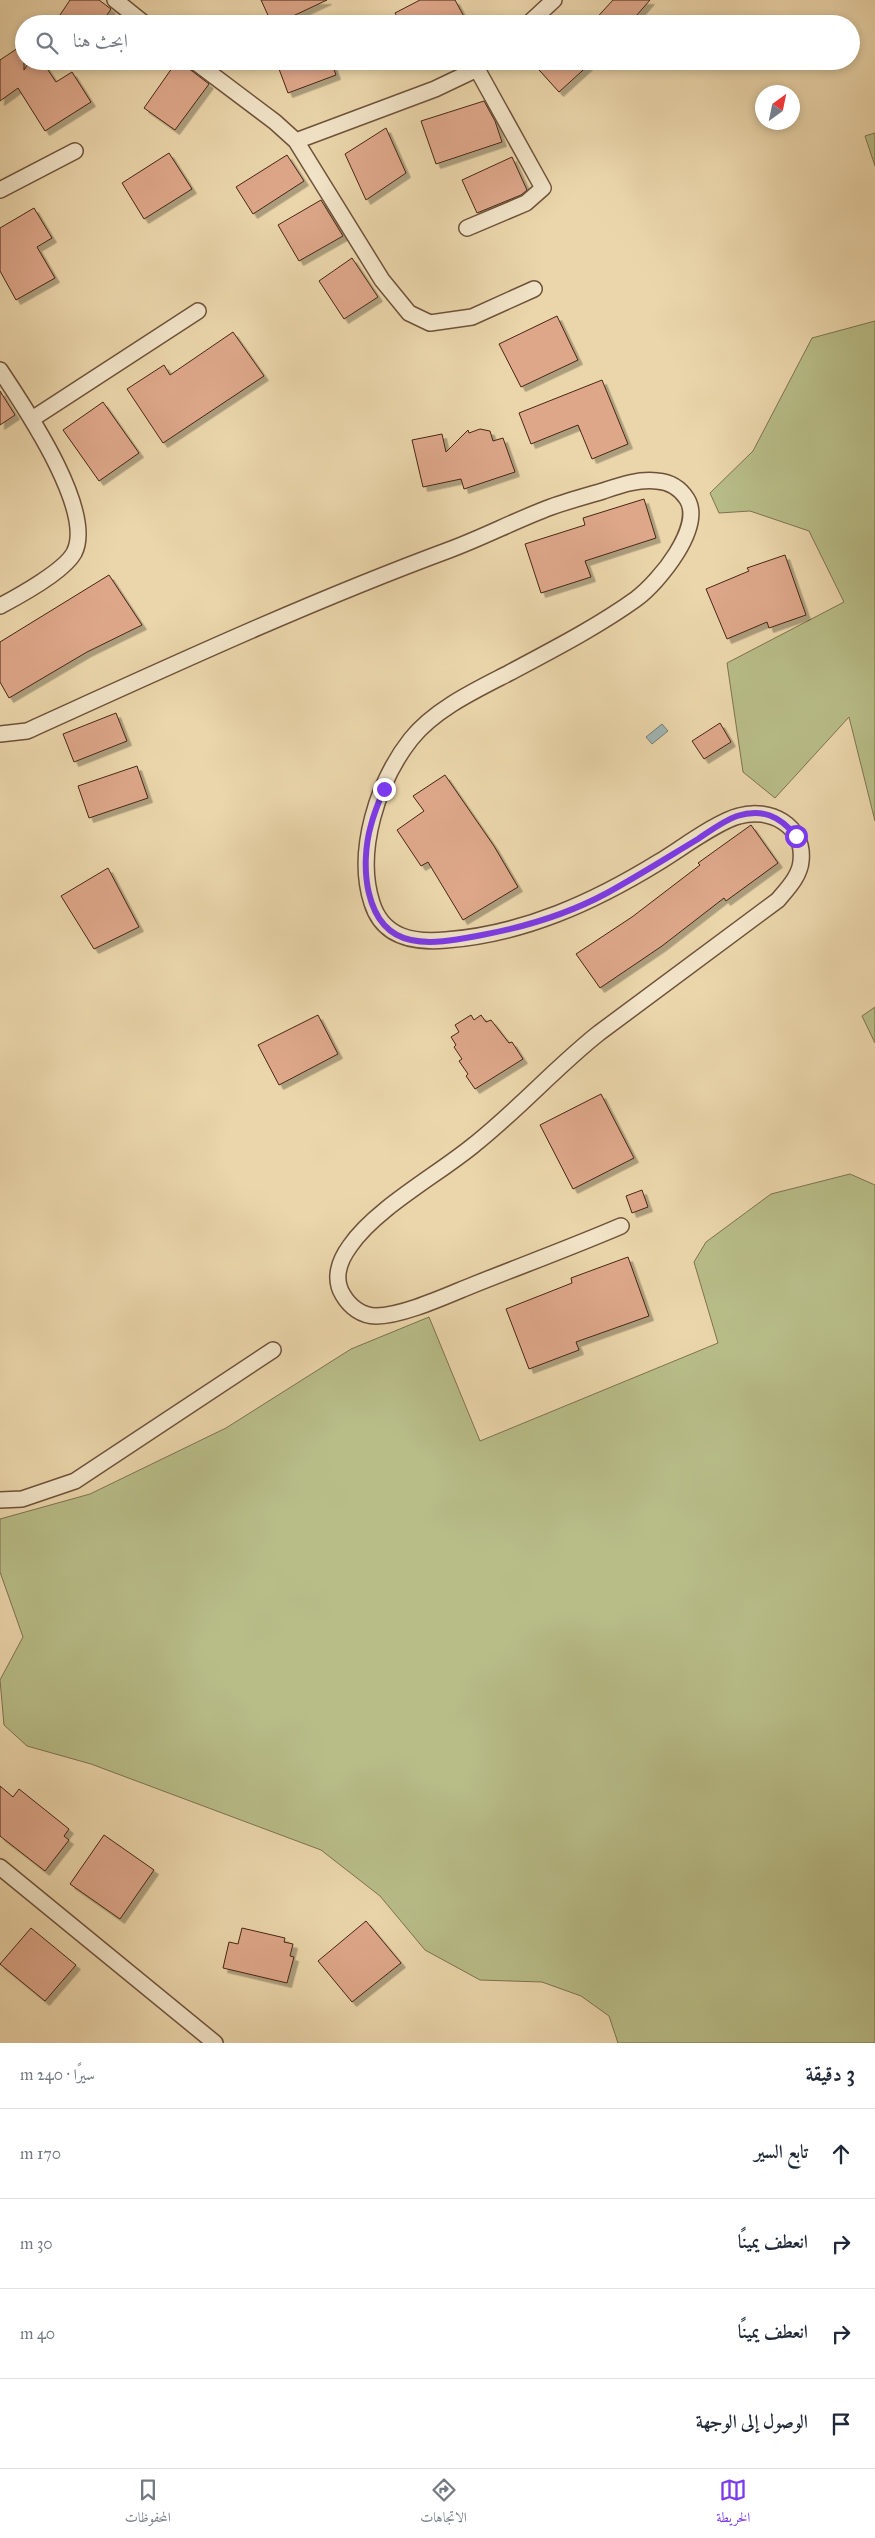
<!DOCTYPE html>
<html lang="ar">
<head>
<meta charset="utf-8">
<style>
	:root { --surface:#fff; --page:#f6f6f7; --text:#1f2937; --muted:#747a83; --line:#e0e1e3; --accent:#7c3aed }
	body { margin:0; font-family:"IM FELL Great Primer",Amiri,serif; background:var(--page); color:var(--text); direction:rtl }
	.compass { position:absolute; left:755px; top:85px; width:45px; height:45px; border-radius:50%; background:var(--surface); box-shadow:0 2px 8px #0003; rotate:33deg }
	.stop { position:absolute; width:15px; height:15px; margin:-11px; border:4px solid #7c3aed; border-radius:50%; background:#fff }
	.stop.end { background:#7c3aed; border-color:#fff; box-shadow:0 1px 5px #0008 }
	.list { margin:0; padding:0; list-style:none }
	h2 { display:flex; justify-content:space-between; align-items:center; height:65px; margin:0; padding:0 20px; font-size:21px }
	h2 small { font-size:16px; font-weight:400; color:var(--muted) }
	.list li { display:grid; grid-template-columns:32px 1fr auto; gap:15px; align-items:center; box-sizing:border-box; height:90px; padding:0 20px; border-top:1px solid var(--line) }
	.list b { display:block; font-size:19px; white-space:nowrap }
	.list em { font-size:16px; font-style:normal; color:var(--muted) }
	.icon { flex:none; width:28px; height:28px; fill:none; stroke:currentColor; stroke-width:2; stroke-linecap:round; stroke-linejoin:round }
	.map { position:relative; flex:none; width:875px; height:2043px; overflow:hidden; direction:ltr }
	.search { position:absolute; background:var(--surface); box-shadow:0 2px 8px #0003; left:15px; right:15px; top:15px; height:55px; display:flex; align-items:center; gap:12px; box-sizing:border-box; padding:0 18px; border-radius:28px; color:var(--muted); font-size:19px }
	.sheet { height:425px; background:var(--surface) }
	nav { display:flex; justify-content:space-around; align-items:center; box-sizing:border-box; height:70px; border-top:1px solid var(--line); background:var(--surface); font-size:14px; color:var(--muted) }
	nav a { display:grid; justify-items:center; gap:2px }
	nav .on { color:var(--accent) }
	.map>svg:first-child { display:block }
</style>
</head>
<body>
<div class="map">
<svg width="875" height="2043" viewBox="0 0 875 2043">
	<defs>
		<filter id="shadow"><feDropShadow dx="4.5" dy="4.5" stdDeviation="0" flood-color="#0004"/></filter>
	</defs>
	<rect width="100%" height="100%" fill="#ebd6ab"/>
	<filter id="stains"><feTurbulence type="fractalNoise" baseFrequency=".004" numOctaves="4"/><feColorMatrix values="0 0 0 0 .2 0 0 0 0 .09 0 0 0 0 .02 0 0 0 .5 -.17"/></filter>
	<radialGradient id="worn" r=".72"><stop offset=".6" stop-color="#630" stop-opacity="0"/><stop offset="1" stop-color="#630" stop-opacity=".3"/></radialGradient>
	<path fill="#b8bd88" stroke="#7f724e" d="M 875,133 L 875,166 L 865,136 Z
		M 875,321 L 875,821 L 849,717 L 775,798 L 743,772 L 727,663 L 844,602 L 809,531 L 750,511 L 719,513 L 710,493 L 753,451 L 812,338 Z
		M 875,1007 L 875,1043 L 862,1016 Z
		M 850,1174 L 875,1185 L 875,2043 L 618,2043 L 609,2016 L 581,1996 L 542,1982 L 480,1980 L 425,1950 L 380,1896 L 321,1850 L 91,1764 L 27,1746 L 4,1725 L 0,1680 L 23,1637 L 0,1572 L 0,1519 L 90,1494 L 226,1428 L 351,1349 L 429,1317 L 480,1441 L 718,1343 L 694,1262 L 706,1242 L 771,1194 Z"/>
	<path fill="#9eb6b5" stroke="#7b7c75" d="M 662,724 L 668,731 L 652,744 L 646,737 Z"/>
	<path fill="#dea78a" stroke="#462614" filter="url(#shadow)" d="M 70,0 L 99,0 L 111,9 L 101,24 L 54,24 Z
		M 261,0 L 327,0 L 276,24 L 272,24 Z
		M 420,0 L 455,0 L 468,24 L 401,24 L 395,13 Z
		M 613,0 L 650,0 L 629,24 L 591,24 Z
		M 24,44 L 24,70 L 30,61 L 42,61 L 56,82 L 72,72 L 91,102 L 45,131 L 18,88 L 0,101 L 0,60 Z
		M 177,61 L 185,61 L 188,68 L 209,84 L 175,130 L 144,108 Z
		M 276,61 L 331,61 L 336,75 L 288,93 Z
		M 531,61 L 593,61 L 559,92 Z
		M 484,101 L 495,121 L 502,142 L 436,164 L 421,121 Z
		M 386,128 L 406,173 L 366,200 L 345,154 Z
		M 169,153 L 192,189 L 144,219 L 122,183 Z
		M 287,155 L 304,181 L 253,214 L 236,187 Z
		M 512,157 L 527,190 L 521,195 L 477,213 L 462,180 Z
		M 321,200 L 343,236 L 299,261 L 278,225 Z
		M 34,208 L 52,238 L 37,247 L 55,278 L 16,300 L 0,271 L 0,228 Z
		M 352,258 L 378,297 L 344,319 L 319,281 Z
		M 557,316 L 578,360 L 521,387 L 499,344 Z
		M 233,332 L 264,376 L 163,443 L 127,389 L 164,365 L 170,375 Z
		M 602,380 L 628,444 L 592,459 L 578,425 L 531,444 L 519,413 Z
		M 0,391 L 15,415 L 0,425 Z
		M 103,402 L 139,453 L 99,481 L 63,430 Z
		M 480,429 L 490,431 L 493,441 L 503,438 L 515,472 L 464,489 L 461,479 L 423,487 L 412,440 L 442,434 L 446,452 L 468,430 L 469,433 Z
		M 644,499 L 656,538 L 585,561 L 591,577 L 541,593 L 525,544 L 585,525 L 583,518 Z
		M 785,555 L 806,615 L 769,628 L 767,622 L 727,639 L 706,589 L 749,571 L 747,568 Z
		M 109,575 L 142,625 L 87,652 L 9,698 L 0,682 L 0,642 Z
		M 116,713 L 127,741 L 74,762 L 63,734 Z
		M 720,723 L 731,742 L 704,759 L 692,741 Z
		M 137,766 L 148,798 L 89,818 L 78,786 Z
		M 445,775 L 494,846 L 518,887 L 463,920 L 428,862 L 421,866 L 397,830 L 424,811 L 413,796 Z
		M 751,825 L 778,863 L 726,901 L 724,898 L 662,946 L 600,988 L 576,954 L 632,917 L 700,865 L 698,863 Z
		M 108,868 L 139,927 L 94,949 L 61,896 Z
		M 318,1015 L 338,1054 L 279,1085 L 258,1045 Z
		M 471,1015 L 474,1020 L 481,1015 L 486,1022 L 491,1020 L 509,1043 L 512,1042 L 523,1059 L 475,1089 L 466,1076 L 468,1074 L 459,1061 L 462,1059 L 454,1047 L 456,1045 L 451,1037 L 459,1032 L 455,1025 Z
		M 601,1094 L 634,1158 L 573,1189 L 540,1125 Z
		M 642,1190 L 648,1207 L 632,1213 L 626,1196 Z
		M 628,1257 L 649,1316 L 576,1342 L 579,1350 L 529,1369 L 506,1309 L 572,1283 L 571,1278 Z
		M 0,1786 L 13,1797 L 19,1789 L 69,1829 L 64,1836 L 69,1840 L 45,1871 L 0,1836 Z
		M 104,1835 L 154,1870 L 120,1919 L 70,1884 Z
		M 366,1921 L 401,1963 L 352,2002 L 318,1961 Z
		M 31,1928 L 76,1965 L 45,2001 L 0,1964 Z
		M 242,1928 L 285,1938 L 284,1942 L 293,1944 L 290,1956 L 294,1957 L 287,1983 L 223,1968 L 229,1942 L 238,1944 Z"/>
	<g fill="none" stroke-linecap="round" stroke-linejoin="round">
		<g stroke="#6f523a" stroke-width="18">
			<path id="minor" d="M 115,0 L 145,24
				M 528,24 L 554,0
				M 194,61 L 275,122 L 296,141 L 382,280 L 409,313 L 430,323 L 472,317 L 534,289
				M 296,141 L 435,89 L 477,69 L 482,63
				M 0,190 L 75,151
				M 467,228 L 526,203 L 543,188 L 477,69
				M 0,370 C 23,405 96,511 74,553 C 64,571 19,596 0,606
				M 32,419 L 198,311
				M 0,734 L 27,731 C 166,668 306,603 449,550 C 484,537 516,520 551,507 C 568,501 586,496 603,491 C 621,485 638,479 657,481 C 670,482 680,488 687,499 C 704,527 659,582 636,599 C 597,627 552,650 509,673 C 476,690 435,709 411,739 C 378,781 355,851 372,903 C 383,938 414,943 446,940 C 524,934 594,902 659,862 C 679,850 718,821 739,816 C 769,807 805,825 801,861 C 800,876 787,889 778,900 L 599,1033 C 556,1067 519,1109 475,1144 C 439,1174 376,1208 350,1246 C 339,1261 333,1279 343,1295 C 350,1307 362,1316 376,1316 C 403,1316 448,1295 473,1285 C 523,1265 572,1247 621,1226
				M 0,1500 L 22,1499 L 75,1481 L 273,1350
				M 0,1867 L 215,2043"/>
		</g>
		<use href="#minor" stroke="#f2e4c8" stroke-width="15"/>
	</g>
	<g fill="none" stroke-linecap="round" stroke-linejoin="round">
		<path stroke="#7c3aed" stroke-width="6" d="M 384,789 C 379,801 374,813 371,825 C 360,863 363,930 411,940 C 433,945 460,939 482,935 C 525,927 568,914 607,893 C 638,876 668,857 698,839 C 710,831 723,821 737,816 C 762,808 780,816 796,836"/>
	</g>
	<rect width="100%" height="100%" filter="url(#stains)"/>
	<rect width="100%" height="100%" fill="url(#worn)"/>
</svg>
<svg class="compass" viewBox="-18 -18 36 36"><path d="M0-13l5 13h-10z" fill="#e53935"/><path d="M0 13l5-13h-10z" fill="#747a83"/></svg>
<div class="stop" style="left:796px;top:836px"></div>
<div class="stop end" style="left:384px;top:789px"></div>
<div class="search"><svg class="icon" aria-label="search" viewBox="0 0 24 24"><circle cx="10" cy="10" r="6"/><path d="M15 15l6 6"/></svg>ابحث هنا</div>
</div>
<section class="sheet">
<h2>3 دقيقة<small>سيرًا · 240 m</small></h2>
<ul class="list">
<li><svg class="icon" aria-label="ahead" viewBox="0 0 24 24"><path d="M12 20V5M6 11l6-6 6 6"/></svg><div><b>تابع السير</b></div><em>170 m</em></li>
<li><svg class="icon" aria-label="right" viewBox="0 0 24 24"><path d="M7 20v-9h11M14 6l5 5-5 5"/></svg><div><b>انعطف يمينًا</b></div><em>30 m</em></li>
<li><svg class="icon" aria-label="right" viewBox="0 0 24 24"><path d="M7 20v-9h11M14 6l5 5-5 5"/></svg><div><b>انعطف يمينًا</b></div><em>40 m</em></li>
<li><svg class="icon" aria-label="arrive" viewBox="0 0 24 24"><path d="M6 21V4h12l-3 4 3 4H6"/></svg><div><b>الوصول إلى الوجهة</b></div></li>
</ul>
</section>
<nav>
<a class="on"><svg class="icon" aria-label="map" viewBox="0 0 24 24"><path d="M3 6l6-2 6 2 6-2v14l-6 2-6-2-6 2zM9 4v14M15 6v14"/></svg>الخريطة</a>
<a><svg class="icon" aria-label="directions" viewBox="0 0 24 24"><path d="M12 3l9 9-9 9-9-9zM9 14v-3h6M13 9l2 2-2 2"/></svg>الاتجاهات</a>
<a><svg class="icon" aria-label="saved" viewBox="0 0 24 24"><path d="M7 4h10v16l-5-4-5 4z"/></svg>المحفوظات</a>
</nav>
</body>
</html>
